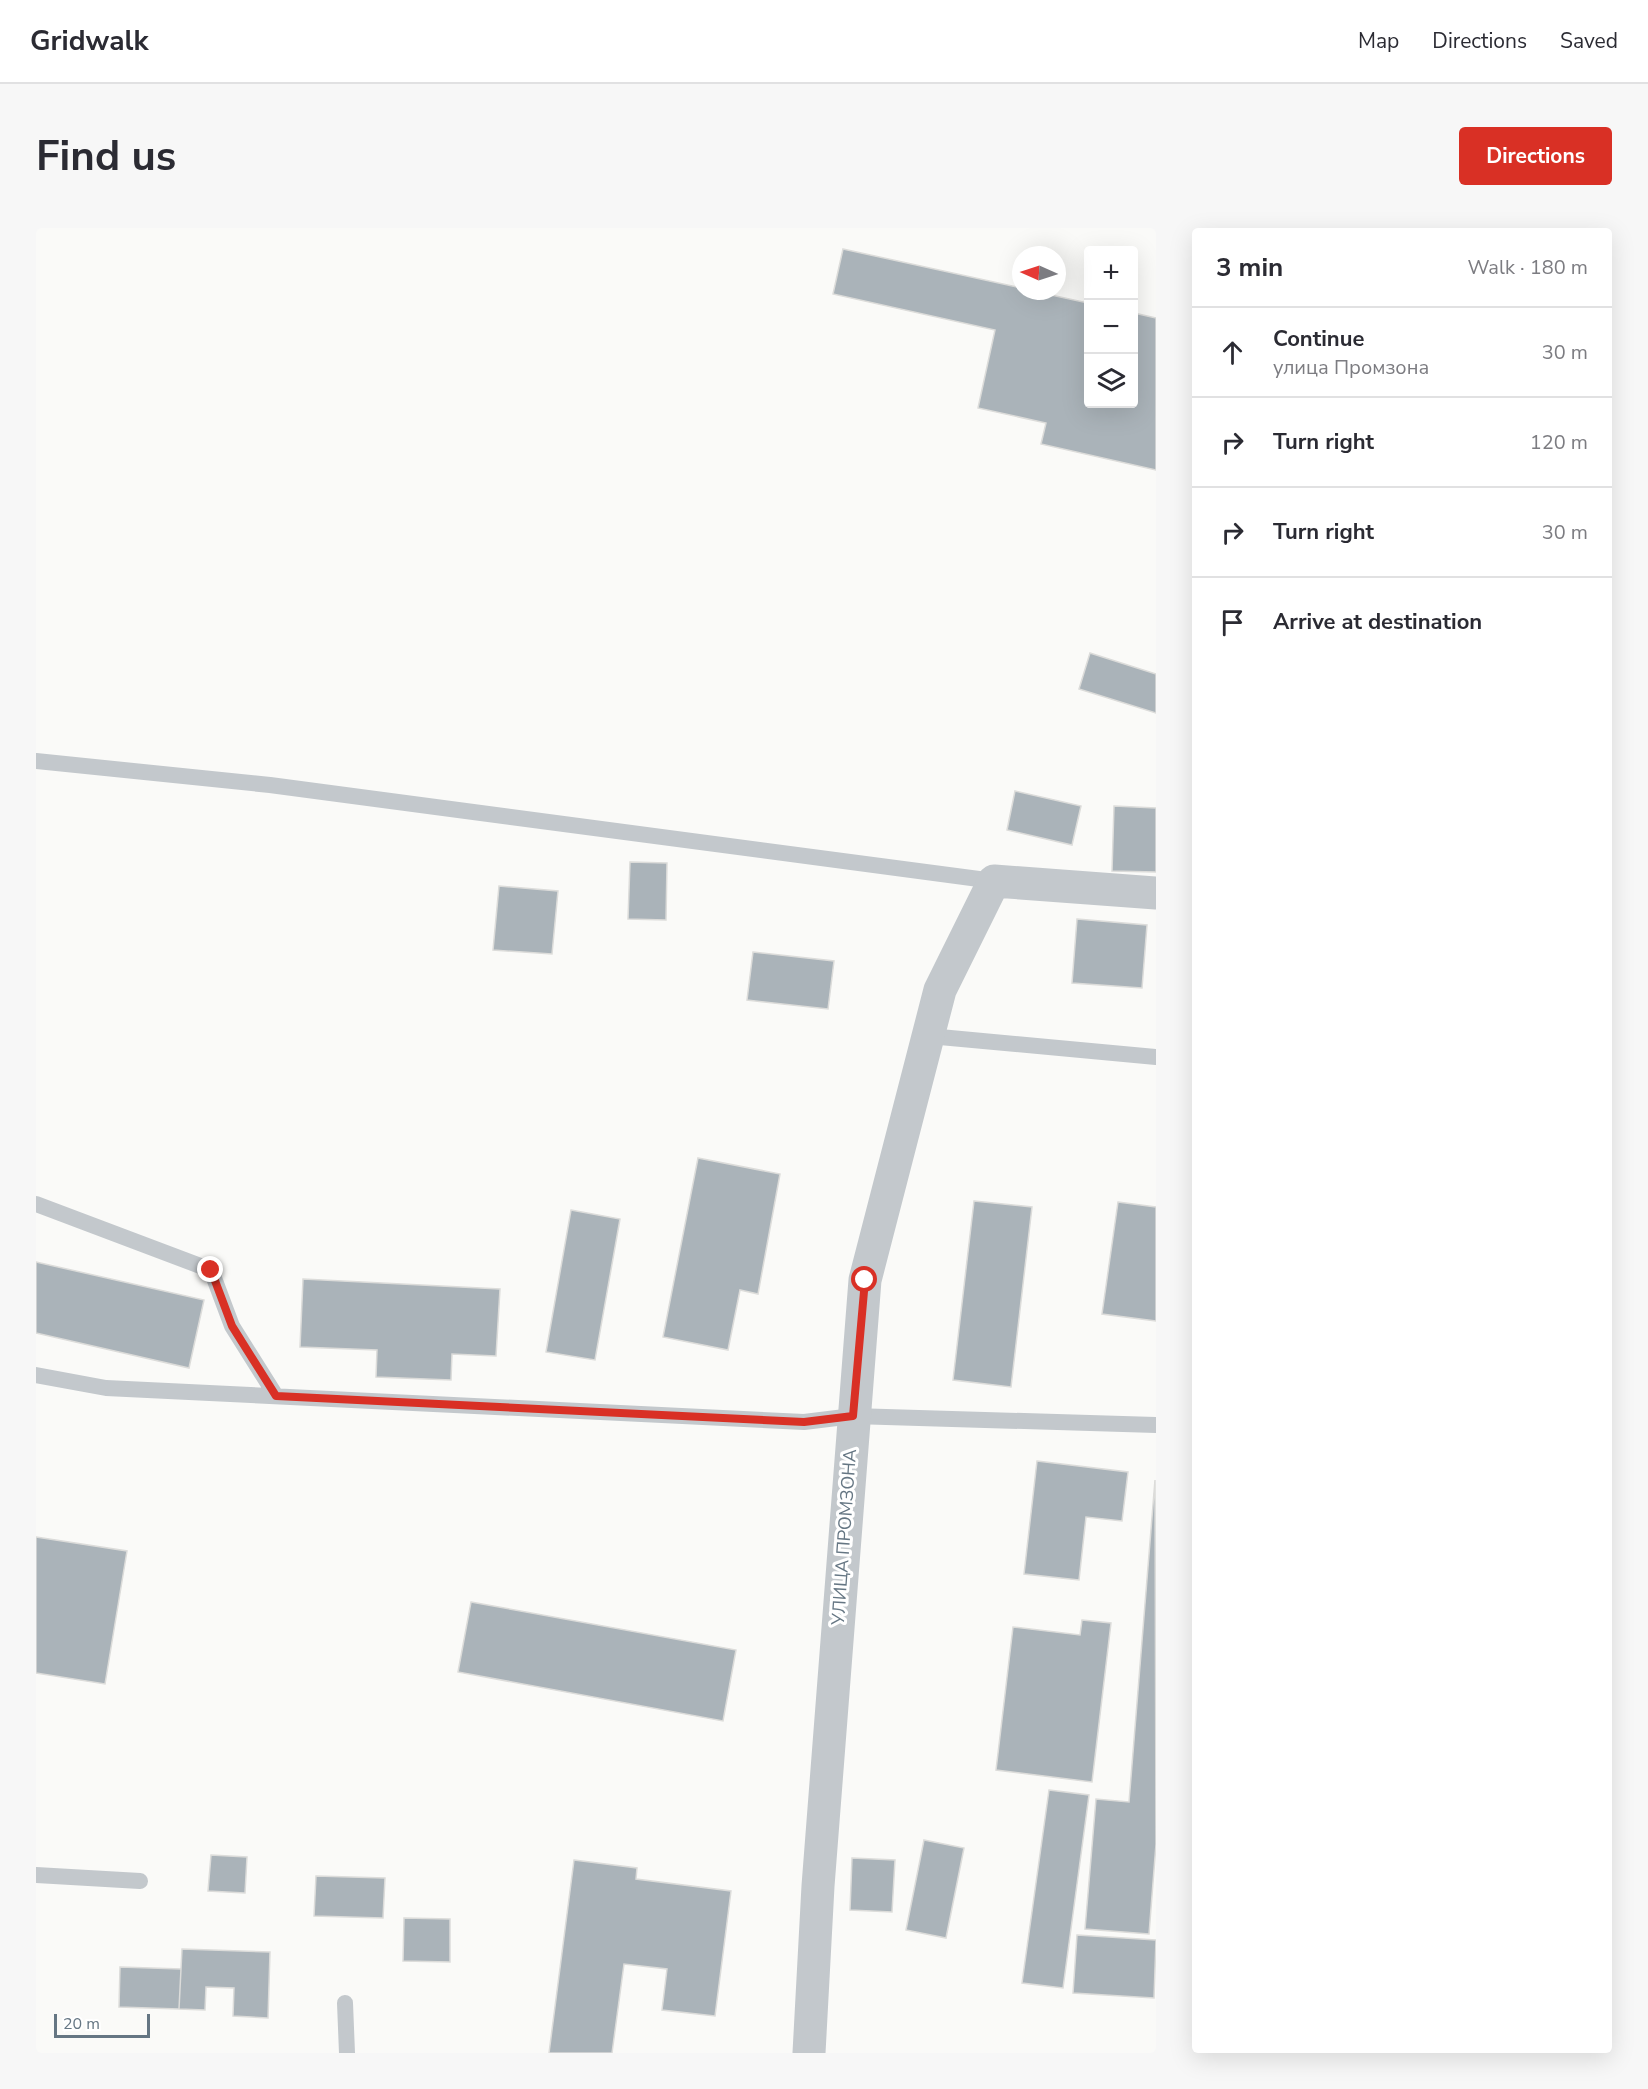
<!DOCTYPE html>
<html lang="en">
<head>
<meta charset="utf-8">
<style>
	:root { --surface:#fff; --page:#f7f7f7; --text:#2b2b33; --muted:#7c7c81; --line:#e1e1e2; --accent:#d93025 }
	body { margin:0; font-family:"Nunito Sans",sans-serif; background:var(--page); color:var(--text) }
	.controls { position:absolute; right:18px; top:18px; display:grid; overflow:hidden; border-radius:6px; box-shadow:0 6px 24px #0002 }
	.controls button { width:54px; height:54px; display:grid; place-items:center; padding:0; border:0; border-bottom:2px solid var(--line); background:var(--surface); color:var(--text); font:30px sans-serif }
	.compass { position:absolute; left:976px; top:18px; width:54px; height:54px; border-radius:50%; background:var(--surface); box-shadow:0 6px 24px #0002; rotate:273deg }
	.scale { position:absolute; left:18px; bottom:15px; width:96px; box-sizing:border-box; padding-left:6px; border:3px solid #657683; border-top:0; font-size:16px; line-height:21px; white-space:nowrap; color:#657683; -webkit-text-stroke:4px #fff; paint-order:stroke }
	.stop { position:absolute; width:18px; height:18px; margin:-14px; border:4px solid #d93025; border-radius:50%; background:#fff }
	.stop.end { background:#d93025; border-color:#fff; box-shadow:0 2px 6px #0008 }
	.list { margin:0; padding:0; list-style:none }
	h2 { display:flex; justify-content:space-between; align-items:center; height:78px; margin:0; padding:0 24px; font-size:26px }
	h2 small { font-size:20px; font-weight:400; color:var(--muted) }
	.list li { display:grid; grid-template-columns:39px 1fr auto; gap:18px; align-items:center; box-sizing:border-box; height:90px; padding:0 24px; border-top:2px solid var(--line) }
	.list b { display:block; font-size:22px; white-space:nowrap }
	.list p { margin:0; font-size:20px; white-space:nowrap; color:var(--muted) }
	.list em { font-size:20px; font-style:normal; color:var(--muted) }
	.icon { flex:none; width:33px; height:33px; fill:none; stroke:currentColor; stroke-width:2; stroke-linecap:round; stroke-linejoin:round }
	.map { position:relative; flex:none; width:1120px; height:1825px; overflow:hidden; border-radius:6px }
	header { display:flex; align-items:center; gap:36px; box-sizing:border-box; height:84px; padding:0 30px; background:var(--surface); border-bottom:2px solid var(--line) }
	header strong { font-size:28px }
	nav { display:flex; gap:33px; margin-inline-start:auto; font-size:21px }
	.intro { display:flex; align-items:center; justify-content:space-between; box-sizing:border-box; height:144px; padding:0 36px }
	h1 { margin:0; font-size:42px }
	.button { padding:15px 27px; border-radius:6px; background:var(--accent); color:#fff; font-size:21px; font-weight:700 }
	main { display:flex; gap:36px; padding:0 36px }
	aside { flex:1; background:var(--surface); border-radius:6px; box-shadow:0 6px 24px #0002 }
	.map>svg:first-child { display:block }
</style>
</head>
<body>
<header>
<strong>Gridwalk</strong>
<nav><a>Map</a><a>Directions</a><a>Saved</a></nav>
</header>
<div class="intro"><h1>Find us</h1><a class="button">Directions</a></div>
<main>
<div class="map">
<svg width="1120" height="1825" viewBox="0 0 1120 1825">
	<rect width="100%" height="100%" fill="#fafaf8"/>
	<path fill="#aab3b9" stroke="#dcdcda" stroke-width="1.5" d="M 807,21 L 985,60 L 985,63 L 997,63 L 1052,75 L 1052,176 L 1098,176 L 1098,85 L 1120,90 L 1120,242 L 1005,216 L 1010,195 L 942,180 L 959,102 L 797,66 Z
		M 1054,425 L 1120,446 L 1120,485 L 1043,461 Z
		M 979,563 L 1045,578 L 1036,617 L 971,602 Z
		M 1078,578 L 1120,580 L 1120,644 L 1076,643 Z
		M 594,634 L 631,635 L 630,692 L 592,691 Z
		M 463,658 L 522,663 L 516,726 L 457,722 Z
		M 1041,691 L 1111,697 L 1106,760 L 1036,755 Z
		M 717,724 L 798,733 L 792,781 L 711,772 Z
		M 662,930 L 744,946 L 722,1066 L 704,1062 L 692,1122 L 627,1109 Z
		M 938,973 L 996,979 L 975,1159 L 917,1152 Z
		M 1082,974 L 1120,979 L 1120,1093 L 1066,1086 Z
		M 535,982 L 584,991 L 559,1132 L 510,1124 Z
		M 0,1034 L 168,1072 L 153,1140 L 0,1105 Z
		M 267,1051 L 464,1061 L 460,1128 L 416,1126 L 415,1152 L 340,1149 L 341,1122 L 264,1119 Z
		M 1001,1233 L 1092,1244 L 1086,1293 L 1050,1289 L 1043,1352 L 988,1346 Z
		M 1119,1252 L 1120,1616 L 1113,1706 L 1049,1701 L 1060,1571 L 1093,1574 Z
		M 0,1309 L 91,1323 L 69,1456 L 0,1445 Z
		M 435,1374 L 700,1422 L 687,1493 L 422,1444 Z
		M 1046,1392 L 1075,1395 L 1056,1554 L 960,1542 L 977,1399 L 1044,1407 Z
		M 1013,1562 L 1053,1567 L 1027,1760 L 986,1755 Z
		M 888,1612 L 928,1620 L 910,1710 L 870,1702 Z
		M 175,1627 L 211,1629 L 209,1665 L 172,1663 Z
		M 816,1630 L 859,1632 L 856,1684 L 814,1682 Z
		M 538,1632 L 601,1640 L 600,1651 L 695,1663 L 679,1788 L 626,1782 L 631,1741 L 588,1736 L 576,1825 L 513,1825 Z
		M 280,1648 L 349,1650 L 347,1690 L 278,1688 Z
		M 368,1690 L 414,1691 L 414,1734 L 367,1733 Z
		M 1041,1707 L 1120,1712 L 1118,1770 L 1037,1765 Z
		M 146,1721 L 234,1724 L 232,1790 L 197,1788 L 198,1760 L 170,1759 L 169,1782 L 143,1781 Z
		M 84,1739 L 145,1741 L 143,1781 L 83,1779 Z"/>
	<g fill="none" stroke-linecap="round" stroke-linejoin="round">
		<path stroke="#c3c8cc" stroke-width="16" d="M 0,533 L 234,557 L 958,653
			M 893,808 L 1120,829
			M 0,976 L 175,1042 L 196,1098 L 240,1168
			M 0,1147 L 70,1160 L 768,1194 L 817,1188 L 1120,1197
			M 0,1647 L 104,1653
			M 309,1775 L 311,1825"/>
		<path stroke="#c3c8cc" stroke-width="33" d="M 773,1825 L 782,1658 L 829,1052 L 904,762 L 958,653 L 1120,665"/>
	</g>
	<g fill="none" stroke-linecap="round" stroke-linejoin="round">
		<path stroke="#d93025" stroke-width="8" d="M 175,1042 L 196,1098 L 240,1168 L 768,1194 L 817,1188 L 829,1052"/>
	</g>
	<g text-anchor="middle" dominant-baseline="central" stroke-width="6" stroke-linejoin="round" paint-order="stroke">
		<g font-size="18" fill="#657683" stroke="#fff">
			<text transform="translate(808 1309) rotate(-86)">УЛИЦА ПРОМЗОНА</text>
		</g>
	</g>
</svg>
<div class="controls">
<button>+</button>
<button>−</button>
<button><svg class="icon" aria-label="layers" viewBox="0 0 24 24"><path d="M12 4l9 5-9 5-9-5zM3 14l9 5 9-5"/></svg></button>
</div>
<svg class="compass" viewBox="-18 -18 36 36"><path d="M0-13l5 13h-10z" fill="#e53935"/><path d="M0 13l5-13h-10z" fill="#7c7c81"/></svg>
<div class="scale">20 m</div>
<div class="stop" style="left:829px;top:1052px"></div>
<div class="stop end" style="left:175px;top:1042px"></div>
</div>
<aside>
<h2>3 min<small>Walk · 180 m</small></h2>
<ul class="list">
<li><svg class="icon" aria-label="ahead" viewBox="0 0 24 24"><path d="M12 20V5M6 11l6-6 6 6"/></svg><div><b>Continue</b><p>улица Промзона</p></div><em>30 m</em></li>
<li><svg class="icon" aria-label="right" viewBox="0 0 24 24"><path d="M7 20v-9h11M14 6l5 5-5 5"/></svg><div><b>Turn right</b></div><em>120 m</em></li>
<li><svg class="icon" aria-label="right" viewBox="0 0 24 24"><path d="M7 20v-9h11M14 6l5 5-5 5"/></svg><div><b>Turn right</b></div><em>30 m</em></li>
<li><svg class="icon" aria-label="arrive" viewBox="0 0 24 24"><path d="M6 21V4h12l-3 4 3 4H6"/></svg><div><b>Arrive at destination</b></div></li>
</ul>
</aside>
</main>
</body>
</html>
